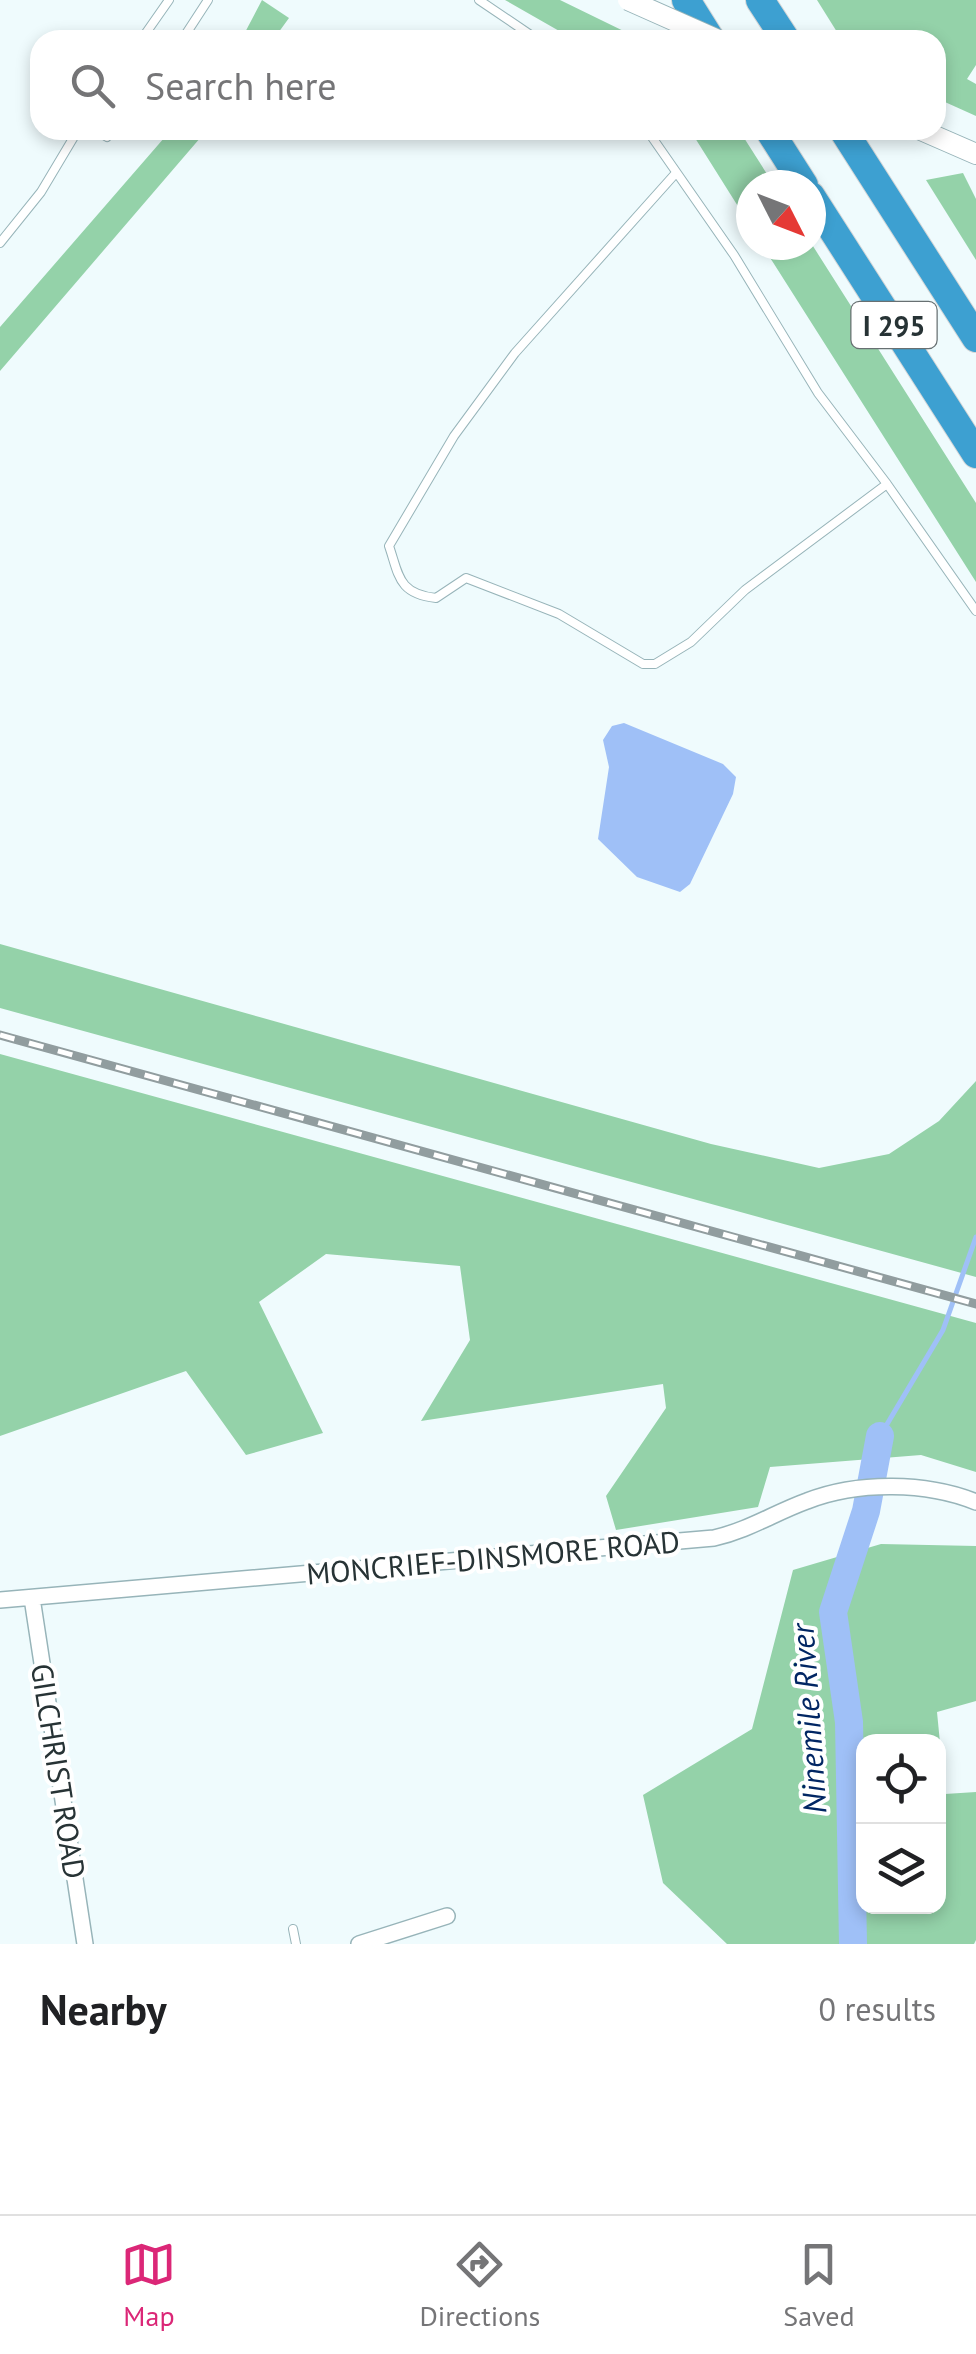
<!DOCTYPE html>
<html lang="en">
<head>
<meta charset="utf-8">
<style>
	:root { --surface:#fff; --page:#f2f2f2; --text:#202124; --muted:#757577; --line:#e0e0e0; --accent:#db2777 }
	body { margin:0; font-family:"PT Sans",sans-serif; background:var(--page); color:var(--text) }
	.controls { position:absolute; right:30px; bottom:30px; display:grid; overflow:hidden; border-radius:20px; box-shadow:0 5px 15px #0003 }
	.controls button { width:90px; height:90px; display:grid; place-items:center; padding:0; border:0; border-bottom:2px solid var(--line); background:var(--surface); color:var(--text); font:50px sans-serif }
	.compass { position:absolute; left:736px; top:170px; width:90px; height:90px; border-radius:50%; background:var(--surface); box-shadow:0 5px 15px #0003; rotate:132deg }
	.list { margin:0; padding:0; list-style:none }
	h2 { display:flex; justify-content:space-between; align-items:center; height:130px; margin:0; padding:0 40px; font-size:42px }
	h2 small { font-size:32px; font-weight:400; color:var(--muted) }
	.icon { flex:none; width:55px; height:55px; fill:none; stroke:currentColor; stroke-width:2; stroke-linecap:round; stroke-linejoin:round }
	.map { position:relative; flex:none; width:976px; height:1944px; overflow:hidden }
	.search { position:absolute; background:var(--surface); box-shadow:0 5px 15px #0003; left:30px; right:30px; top:30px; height:110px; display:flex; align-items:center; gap:25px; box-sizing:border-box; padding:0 35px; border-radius:30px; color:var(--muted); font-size:38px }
	.sheet { height:270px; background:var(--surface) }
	nav { display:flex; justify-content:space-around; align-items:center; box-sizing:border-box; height:140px; border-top:2px solid var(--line); background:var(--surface); font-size:28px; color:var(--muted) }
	nav a { display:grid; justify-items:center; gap:5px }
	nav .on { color:var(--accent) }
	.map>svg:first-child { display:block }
</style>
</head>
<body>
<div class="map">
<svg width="976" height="1944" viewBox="0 0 976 1944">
	<rect width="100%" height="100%" fill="#effbfd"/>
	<path fill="#94d2a9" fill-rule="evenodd" d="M 262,0 L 289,18 L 273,40 L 241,40 Z
		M 505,0 L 560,0 L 642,40 L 575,40 Z
		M 817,0 L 976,0 L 976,65 L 967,79 L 976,84 L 976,116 L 936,98 L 936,40 L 842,40 Z
		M 171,130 L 207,130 L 0,371 L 0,327 Z
		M 690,130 L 739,130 L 774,185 L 751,185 L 751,227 Z
		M 963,173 L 976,199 L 976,260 L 926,180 Z
		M 811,243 L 976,503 L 976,582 L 762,245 Z
		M 0,944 L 711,1144 L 819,1168 L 889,1154 L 939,1121 L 976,1081 L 976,1277 L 0,1008 Z
		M 0,1054 L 976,1323 L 976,1472 L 921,1455 L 770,1467 L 758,1507 L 616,1530 L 606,1496 L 666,1408 L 663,1384 L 421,1421 L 470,1340 L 460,1266 L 326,1254 L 259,1302 L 323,1433 L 246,1455 L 186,1371 L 0,1436 Z
		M 881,1544 L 976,1546 L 976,1701 L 937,1712 L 945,1794 L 976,1792 L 976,1940 L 974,1944 L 727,1944 L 663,1883 L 643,1795 L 752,1729 L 793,1570 ZM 864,1742 L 938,1742 L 938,1906 L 864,1906 Z"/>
	<path fill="#9fc0f7" d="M 624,723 L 723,764 L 736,777 L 733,794 L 690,884 L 680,892 L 637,877 L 598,839 L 609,767 L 603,740 L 612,726 Z"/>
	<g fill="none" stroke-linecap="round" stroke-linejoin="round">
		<path stroke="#9fc0f7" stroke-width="5" d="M 880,1436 L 943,1330 L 976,1237"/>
		<path stroke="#9fc0f7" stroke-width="28" d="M 853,1944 L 849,1722 L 833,1612 L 866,1511 L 880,1436"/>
		<g stroke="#97b4b9" stroke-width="10">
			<path id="lane" d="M 479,0 L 538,40
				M 141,40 L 169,0
				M 182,40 L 208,0
				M 95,130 L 107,137 L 113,130
				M 647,130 L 734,255 L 818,393 L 887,484 L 745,590 L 691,642 L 655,664 L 643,664 L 559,614 L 466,578 L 436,598 C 398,594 399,575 389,546 L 454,436 L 515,353 L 675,174
				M 0,243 L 41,192 L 78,130
				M 887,484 L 976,611
				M 293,1929 L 296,1944"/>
		</g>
		<g stroke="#97b4b9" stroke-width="18">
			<path id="street" d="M 32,1598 L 85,1944
				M 0,1600 L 714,1538 C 749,1530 774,1513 807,1501 C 858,1481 927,1482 976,1502
				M 359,1944 L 447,1916"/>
		</g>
		<g stroke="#97b4b9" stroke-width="22">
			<path id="secondary" d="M 921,130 L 976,154"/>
		</g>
		<g stroke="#d4d6d7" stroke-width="30">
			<path id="highway" d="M 686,0 L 711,40
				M 760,0 L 786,40
				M 769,130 L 804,185
				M 843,130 L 976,338
				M 811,196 L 976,454"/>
		</g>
		<use href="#lane" stroke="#fff" stroke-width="8"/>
		<use href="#street" stroke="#fff" stroke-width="15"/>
		<use href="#secondary" stroke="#fff" stroke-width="20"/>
		<use href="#highway" stroke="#3da0d1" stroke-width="28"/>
		<g stroke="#919d9f" stroke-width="9">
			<path id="rail" d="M 0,1035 L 976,1304"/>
		</g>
		<use href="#rail" stroke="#fff" stroke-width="5" stroke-dasharray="15" stroke-linecap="butt"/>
		<g stroke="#97b4b9" stroke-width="22" stroke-linecap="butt">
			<path id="secondary-bridge" d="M 628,0 L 718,40"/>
		</g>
		<use href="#secondary-bridge" stroke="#fff" stroke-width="20"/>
	</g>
	<g text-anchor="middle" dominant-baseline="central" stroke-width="8" stroke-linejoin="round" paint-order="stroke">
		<rect fill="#fff" stroke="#687072" stroke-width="2.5" x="851.5" y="302" width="85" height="46" rx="8"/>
		<g font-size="28" font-weight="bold" fill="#273335">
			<text x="894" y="325">I 295</text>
		</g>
		<g font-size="30" fill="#273335" stroke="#fff">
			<text transform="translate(493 1557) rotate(-5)">MONCRIEF-DINSMORE ROAD</text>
			<text transform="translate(59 1771) rotate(81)">GILCHRIST ROAD</text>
		</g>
		<g font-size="32" font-style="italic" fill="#012663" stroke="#fff">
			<text transform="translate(808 1719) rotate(-94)">Ninemile River</text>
		</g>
	</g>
</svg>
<div class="controls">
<button><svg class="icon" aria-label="locate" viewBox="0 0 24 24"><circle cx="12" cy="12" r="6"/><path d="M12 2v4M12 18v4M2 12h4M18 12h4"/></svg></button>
<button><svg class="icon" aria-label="layers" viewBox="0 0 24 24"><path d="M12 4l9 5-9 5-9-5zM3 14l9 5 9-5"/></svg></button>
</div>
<svg class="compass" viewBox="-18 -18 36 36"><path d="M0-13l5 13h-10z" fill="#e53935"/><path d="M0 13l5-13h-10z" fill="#757577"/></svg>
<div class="search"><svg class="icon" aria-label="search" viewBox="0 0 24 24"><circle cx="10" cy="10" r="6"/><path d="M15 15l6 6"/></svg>Search here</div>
</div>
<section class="sheet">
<h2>Nearby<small>0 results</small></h2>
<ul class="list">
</ul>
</section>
<nav>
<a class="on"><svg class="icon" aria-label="map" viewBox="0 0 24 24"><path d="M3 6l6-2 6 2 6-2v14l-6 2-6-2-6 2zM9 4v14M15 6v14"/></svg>Map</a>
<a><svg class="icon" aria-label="directions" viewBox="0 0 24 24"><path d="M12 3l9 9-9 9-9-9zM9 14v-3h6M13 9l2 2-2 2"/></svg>Directions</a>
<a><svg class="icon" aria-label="saved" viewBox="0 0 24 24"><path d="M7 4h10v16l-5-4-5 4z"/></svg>Saved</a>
</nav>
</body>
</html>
